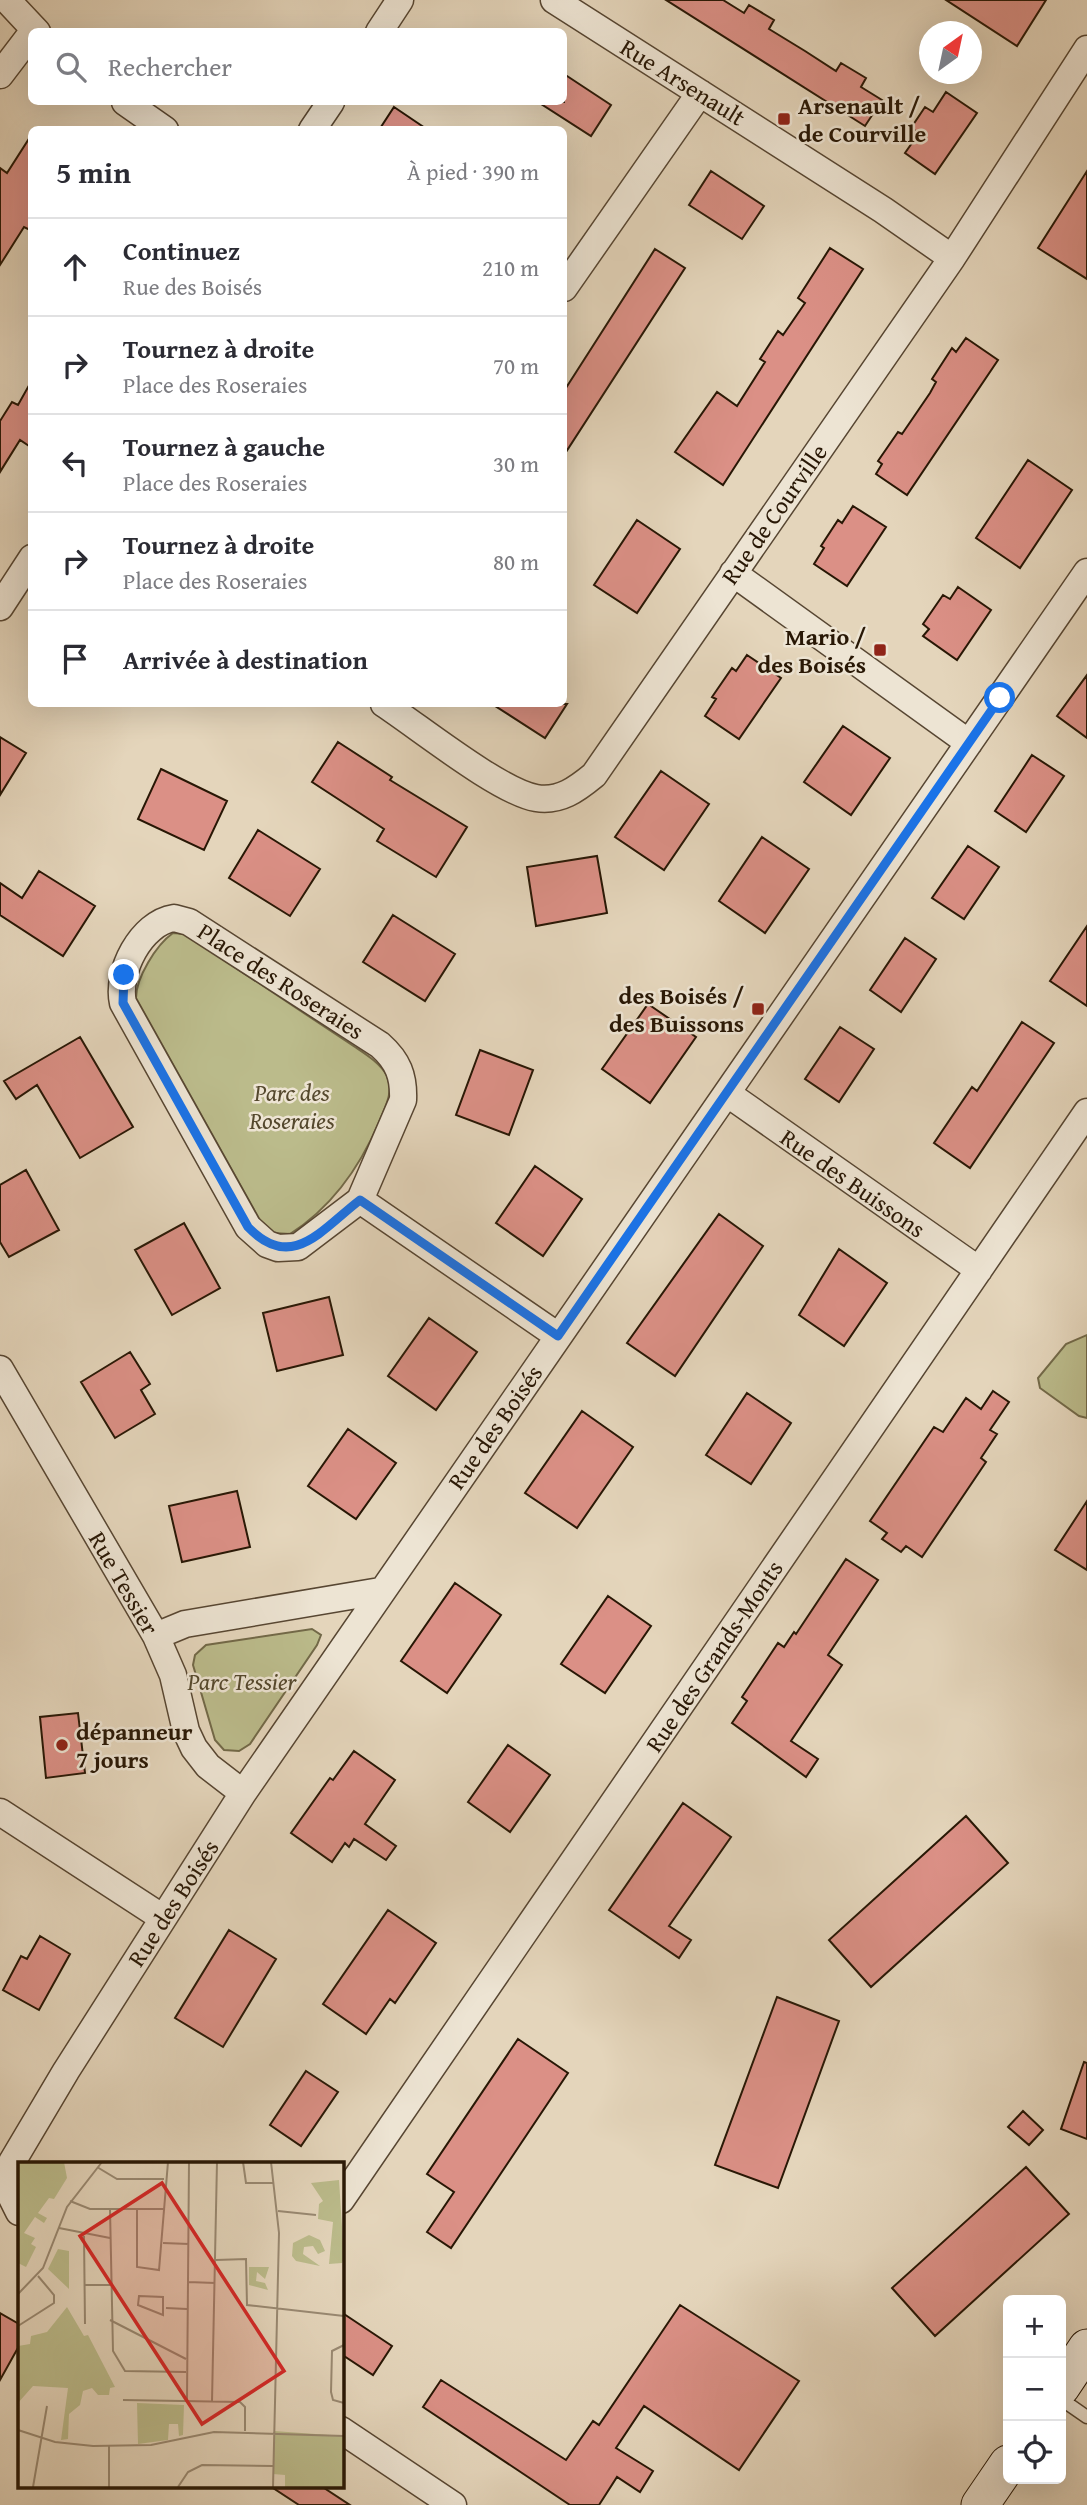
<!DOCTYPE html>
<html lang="fr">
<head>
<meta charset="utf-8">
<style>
	:root { --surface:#fff; --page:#f7f7f7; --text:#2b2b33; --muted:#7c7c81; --line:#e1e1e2 }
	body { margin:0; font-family:"Gentium Book Plus",serif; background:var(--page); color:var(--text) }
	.controls { position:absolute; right:21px; bottom:21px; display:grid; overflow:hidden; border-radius:10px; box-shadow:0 7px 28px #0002 }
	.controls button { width:63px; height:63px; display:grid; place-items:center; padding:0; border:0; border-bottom:2px solid var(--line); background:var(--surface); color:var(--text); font:35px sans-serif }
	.compass { position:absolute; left:919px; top:21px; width:63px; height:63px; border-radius:50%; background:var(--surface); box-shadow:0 7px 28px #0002; rotate:33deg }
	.stop { position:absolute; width:21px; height:21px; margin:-16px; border:5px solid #1a73e8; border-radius:50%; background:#fff }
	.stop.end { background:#1a73e8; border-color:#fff; box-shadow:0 2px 7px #0008 }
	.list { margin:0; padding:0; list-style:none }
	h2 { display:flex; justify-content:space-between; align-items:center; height:91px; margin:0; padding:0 28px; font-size:30px }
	h2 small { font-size:23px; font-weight:400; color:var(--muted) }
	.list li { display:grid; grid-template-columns:46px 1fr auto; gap:21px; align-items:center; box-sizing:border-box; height:98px; padding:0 28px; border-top:2px solid var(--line) }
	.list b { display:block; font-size:26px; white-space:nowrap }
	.list p { margin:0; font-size:23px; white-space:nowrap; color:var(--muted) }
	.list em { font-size:23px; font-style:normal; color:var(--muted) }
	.icon { flex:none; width:38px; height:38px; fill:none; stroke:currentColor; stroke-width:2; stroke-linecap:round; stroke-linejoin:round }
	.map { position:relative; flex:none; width:1087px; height:2505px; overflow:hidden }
	.search { position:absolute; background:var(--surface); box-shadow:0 7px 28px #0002; left:28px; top:28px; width:539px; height:77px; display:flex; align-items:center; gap:18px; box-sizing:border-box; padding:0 24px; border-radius:10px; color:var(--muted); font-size:26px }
	.panel { position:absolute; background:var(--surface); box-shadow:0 7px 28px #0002; left:28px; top:126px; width:539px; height:581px; border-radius:10px }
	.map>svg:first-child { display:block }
</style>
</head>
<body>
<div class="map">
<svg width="1087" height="2505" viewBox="0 0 1087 2505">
	<rect width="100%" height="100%" fill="#e4d5bb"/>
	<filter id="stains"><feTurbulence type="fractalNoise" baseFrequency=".00286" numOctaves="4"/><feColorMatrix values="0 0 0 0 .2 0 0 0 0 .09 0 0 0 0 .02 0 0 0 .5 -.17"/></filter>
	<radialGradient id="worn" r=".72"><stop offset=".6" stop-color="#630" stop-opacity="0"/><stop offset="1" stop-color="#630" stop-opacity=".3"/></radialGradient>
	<path fill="#bbbb8b" stroke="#726948" stroke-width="2" d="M 173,933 L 185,934 L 355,1047 C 367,1055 381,1064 387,1076 C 394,1093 385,1107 379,1122 C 360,1167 332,1207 290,1234 L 273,1233 L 261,1222 L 136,998 C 136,978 156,945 173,933 Z
		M 1087,1335 L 1087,1418 L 1079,1416 L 1040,1388 L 1038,1378 L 1066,1344 Z
		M 312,1629 L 321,1635 L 317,1645 L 250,1744 L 239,1751 L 224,1750 L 215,1740 L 193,1665 L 195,1655 L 206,1645 Z"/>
	<path fill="#db9086" stroke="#281705" stroke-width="2" d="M 666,0 L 723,0 L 744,13 L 749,5 L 774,20 L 769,29 L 805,51 L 836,71 L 841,63 L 866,78 L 861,87 L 882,100 L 865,126 Z
		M 946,0 L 1046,0 L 1017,46 Z
		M 564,74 L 611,105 L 591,136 L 538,102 L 564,102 Z
		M 946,92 L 977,113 L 935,174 L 905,153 L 919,133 L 911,128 L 925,107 L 933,112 Z
		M 394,107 L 428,130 L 379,130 Z
		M 32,134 L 32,231 L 24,227 L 0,265 L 0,168 L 7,173 Z
		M 711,171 L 764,206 L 742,239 L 689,205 Z
		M 1087,171 L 1087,279 L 1038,248 Z
		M 830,248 L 863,269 L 723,485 L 675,452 L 717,392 L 737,406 L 765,362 L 760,359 L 778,331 L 783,335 L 805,303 L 798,298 Z
		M 655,249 L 685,268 L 564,455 L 564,391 Z
		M 966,338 L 998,360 L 907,495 L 876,474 L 882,464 L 878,461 L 898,432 L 902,434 L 930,393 L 936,382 L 932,379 L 952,348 L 956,352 Z
		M 32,380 L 32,448 L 20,440 L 0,472 L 0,421 L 12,402 L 18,405 Z
		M 1028,460 L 1072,490 L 1020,568 L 976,538 Z
		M 853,506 L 886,527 L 847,586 L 814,564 L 824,548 L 821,546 L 838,520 L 842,523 Z
		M 637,520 L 680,549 L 637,613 L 594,585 Z
		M 958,587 L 991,610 L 957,660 L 923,636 L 929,629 L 923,624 L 943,595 L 950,599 Z
		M 747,655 L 781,678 L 739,739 L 705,716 L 716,699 L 712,697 L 732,668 L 736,671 Z
		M 1087,675 L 1087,738 L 1057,716 Z
		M 492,704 L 567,704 L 545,738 Z
		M 843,726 L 890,758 L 851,815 L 804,782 Z
		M 0,737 L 26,753 L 0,795 Z
		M 338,742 L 392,777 L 390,780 L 467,827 L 436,877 L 377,841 L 384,829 L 312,782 Z
		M 1032,755 L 1064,776 L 1026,832 L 995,811 Z
		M 161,769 L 227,801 L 204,850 L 138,819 Z
		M 661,771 L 709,804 L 664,870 L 615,837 Z
		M 258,830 L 320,869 L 290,916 L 229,878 Z
		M 762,837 L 809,869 L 765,933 L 719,901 Z
		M 968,846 L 999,867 L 964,919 L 932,898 Z
		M 597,856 L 607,913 L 536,926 L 527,867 Z
		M 39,871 L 95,906 L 63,956 L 0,915 L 0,883 L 22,898 Z
		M 393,915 L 455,954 L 425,1001 L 363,962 Z
		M 1087,926 L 1087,1006 L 1050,981 Z
		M 905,938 L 936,959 L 901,1012 L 870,990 Z
		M 648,1004 L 696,1037 L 650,1103 L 602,1069 Z
		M 1022,1022 L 1054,1043 L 970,1168 L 934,1143 L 972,1087 L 977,1091 Z
		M 840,1027 L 874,1049 L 839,1102 L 805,1079 Z
		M 80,1037 L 133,1127 L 80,1158 L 37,1085 L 16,1099 L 4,1081 Z
		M 480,1050 L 533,1070 L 509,1135 L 456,1115 Z
		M 535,1166 L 582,1199 L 543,1256 L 496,1223 Z
		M 26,1170 L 59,1230 L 9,1257 L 0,1242 L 0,1185 Z
		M 719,1214 L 763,1246 L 675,1376 L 627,1343 Z
		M 184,1223 L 220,1288 L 172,1315 L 135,1250 Z
		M 839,1249 L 887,1283 L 844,1346 L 799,1315 Z
		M 329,1297 L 343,1355 L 277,1371 L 263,1313 Z
		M 429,1318 L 477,1352 L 436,1410 L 388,1376 Z
		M 130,1352 L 150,1384 L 141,1390 L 155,1414 L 115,1438 L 81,1382 Z
		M 993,1391 L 1009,1402 L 990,1430 L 997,1434 L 981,1458 L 986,1462 L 922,1557 L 906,1546 L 901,1552 L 882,1539 L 887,1533 L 870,1521 L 934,1427 L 943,1432 L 966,1398 L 981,1409 Z
		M 747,1393 L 791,1423 L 751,1484 L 706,1455 Z
		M 582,1411 L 633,1447 L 577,1528 L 525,1493 Z
		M 348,1429 L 396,1463 L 356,1519 L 308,1486 Z
		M 237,1491 L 250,1547 L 182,1562 L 169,1506 Z
		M 1087,1501 L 1087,1570 L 1055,1550 Z
		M 846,1559 L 878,1580 L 828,1655 L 842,1665 L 791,1741 L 818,1759 L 806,1777 L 732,1723 L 747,1701 L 742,1697 L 778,1643 L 784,1647 L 794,1632 L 796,1634 Z
		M 455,1583 L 501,1615 L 447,1693 L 401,1661 Z
		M 608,1596 L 651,1626 L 605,1693 L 561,1664 Z
		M 78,1713 L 85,1773 L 46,1778 L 40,1717 Z
		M 508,1745 L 550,1775 L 510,1832 L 468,1802 Z
		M 354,1751 L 395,1780 L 365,1824 L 396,1846 L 386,1860 L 354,1839 L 349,1847 L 345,1843 L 332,1862 L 291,1833 L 330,1778 L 333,1780 Z
		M 683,1803 L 731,1837 L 669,1926 L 691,1940 L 679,1958 L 609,1910 Z
		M 966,1816 L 1008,1863 L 871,1987 L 829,1940 Z
		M 388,1910 L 436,1943 L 395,2003 L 390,1999 L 366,2034 L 323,2004 Z
		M 229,1930 L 276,1959 L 223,2047 L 175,2018 Z
		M 40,1936 L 70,1954 L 39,2010 L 3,1990 L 21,1956 L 27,1959 Z
		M 777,1997 L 839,2021 L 778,2188 L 715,2165 Z
		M 518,2039 L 568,2073 L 451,2248 L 427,2232 L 454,2192 L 427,2174 Z
		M 1084,2062 L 1087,2063 L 1087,2139 L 1061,2129 Z
		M 306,2071 L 338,2092 L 301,2146 L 270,2125 Z
		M 1023,2111 L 1043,2130 L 1029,2145 L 1008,2127 Z
		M 1026,2167 L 1069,2214 L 935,2336 L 892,2288 Z
		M 680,2305 L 799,2381 L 739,2470 L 644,2406 L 616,2448 L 653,2471 L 640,2492 L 617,2477 L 599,2505 L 570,2505 L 423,2407 L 441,2380 L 566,2460 L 593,2421 L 599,2425 Z
		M 341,2312 L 392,2346 L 373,2375 L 341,2354 Z
		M 0,2313 L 19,2324 L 19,2346 L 0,2380 Z
		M 270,2486 L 321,2486 L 350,2505 L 299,2505 Z"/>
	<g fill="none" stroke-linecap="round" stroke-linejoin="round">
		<g stroke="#574632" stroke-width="15">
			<path id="lane" d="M 1061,2399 L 1087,2417"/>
		</g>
		<g stroke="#574632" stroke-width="29">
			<path id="street" d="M 7,0 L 37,32
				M 554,0 L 883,210 L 952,258
				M 379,32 L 400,0
				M 0,75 L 32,33
				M 125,102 L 165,130
				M 312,130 L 331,102
				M 564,288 L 700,93
				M 733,573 L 969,743
				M 0,607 L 32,558
				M 384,704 C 419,727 500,792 536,798 C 560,802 577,789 594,775 L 952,258 L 1087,49
				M 174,918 L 189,922 L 380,1045 C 398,1061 404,1076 403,1100 L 360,1200 L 298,1247 L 278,1248 L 267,1244 L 248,1227 L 123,1003 C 116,972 141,923 174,918 Z
				M 728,1094 L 979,1270
				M 360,1200 L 558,1336
				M 0,1369 L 156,1636 L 173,1675 L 186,1731 L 194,1748 L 208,1766 L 243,1793
				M 156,1636 L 185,1624 L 380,1591
				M 0,1812 L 163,1918
				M 341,2200 L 1087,1112
				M 19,2212 L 8,2190 L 12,2162 L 66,2071 L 243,1793 L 1087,572
				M 341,2430 L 453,2505"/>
		</g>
		<g stroke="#281705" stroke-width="39">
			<path id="secondary" d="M 1061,2387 L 1087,2348
				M 980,2505 L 1008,2464"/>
		</g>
		<use href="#lane" stroke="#ede4d3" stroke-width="12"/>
		<use href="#street" stroke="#ede4d3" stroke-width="26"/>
		<use href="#secondary" stroke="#ede4d3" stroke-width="37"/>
	</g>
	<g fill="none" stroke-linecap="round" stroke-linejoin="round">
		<path stroke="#1a73e8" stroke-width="9" d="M 124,975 L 123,1003 L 248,1227 C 292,1273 322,1229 360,1200 L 558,1336 L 1000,698"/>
	</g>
	<g fill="#8f2418" stroke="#ede4d3" stroke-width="2.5">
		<rect x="777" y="112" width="14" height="14" rx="3.5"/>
		<rect x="873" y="643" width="14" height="14" rx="3.5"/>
		<rect x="751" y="1002" width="14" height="14" rx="3.5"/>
		<circle cx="62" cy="1745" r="7"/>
	</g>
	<g text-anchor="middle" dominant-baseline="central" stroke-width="5" stroke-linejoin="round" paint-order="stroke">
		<g font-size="24" fill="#281705" stroke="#ede4d3">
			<text transform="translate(683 82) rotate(32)">Rue Arsenault</text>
			<text transform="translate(774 514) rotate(-55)">Rue de Courville</text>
			<text transform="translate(281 981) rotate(33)">Place des Roseraies</text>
			<text transform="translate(853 1183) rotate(35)">Rue des Buissons</text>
			<text transform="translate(495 1427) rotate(-55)">Rue des Boisés</text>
			<text transform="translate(124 1583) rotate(60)">Rue Tessier</text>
			<text transform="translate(714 1656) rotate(-56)">Rue des Grands-Monts</text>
			<text transform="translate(173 1903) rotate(-57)">Rue des Boisés</text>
		</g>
		<g font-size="24" font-weight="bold" fill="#281705" stroke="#ede4d3" text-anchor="start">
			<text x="798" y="105">Arsenault /<tspan x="798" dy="28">de Courville</tspan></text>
			<text x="866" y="636" text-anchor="end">Mario /<tspan x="866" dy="28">des Boisés</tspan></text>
			<text x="744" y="995" text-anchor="end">des Boisés /<tspan x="744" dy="28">des Buissons</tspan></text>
			<text x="76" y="1731">dépanneur<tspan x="76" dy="28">7 jours</tspan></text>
		</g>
		<g font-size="24" font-style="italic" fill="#54482d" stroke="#ede4d3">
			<text x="292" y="1092">Parc des<tspan x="292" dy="28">Roseraies</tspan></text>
			<text x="242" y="1681">Parc Tessier</text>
		</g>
	</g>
	<g transform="translate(18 2162)">
		<rect width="326" height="326" fill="#e4d5bb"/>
		<path d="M 0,0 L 46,0 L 49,16 L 36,37 L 31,36 L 20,51 L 29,56 L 26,61 L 17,55 L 6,71 L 17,76 L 13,82 L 18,85 L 8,105 L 0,101 ZM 321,18 L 326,96 L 324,101 L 311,102 L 315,60 L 300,57 L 301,42 L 305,39 L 293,21 ZM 291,73 L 302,78 L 307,89 L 300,92 L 295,84 L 286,85 L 285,92 L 302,104 L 278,99 L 274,94 L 275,81 ZM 40,87 L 51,89 L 51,127 L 30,107 ZM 231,105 L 251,105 L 247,117 L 239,110 L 238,119 L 247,121 L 250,128 L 231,123 ZM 49,145 L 66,174 L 70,173 L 97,225 L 92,226 L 91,233 L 80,233 L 74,226 L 65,229 L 62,243 L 51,252 L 50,277 L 43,278 L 50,226 L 15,224 L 0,241 L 0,184 L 12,182 L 13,174 L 29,170 ZM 119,241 L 166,243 L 165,273 L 161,274 L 160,262 L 151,262 L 150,278 L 120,282 ZM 256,269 L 325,274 L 325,325 L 267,325 L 267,313 L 255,312 Z" fill="#bbbb8b"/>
		<path fill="none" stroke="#998972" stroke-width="2" d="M 225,0 L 228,21 L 256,21M 253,0 L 261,71 L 255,325M 79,5 L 99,17 L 146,17M 52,39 L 72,47 L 146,47M 92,47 L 95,189 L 107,209 L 168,210M 119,47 L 119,105 L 141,108 L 150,0M 260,49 L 298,53M 41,66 L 92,76M 66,74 L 67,162M 145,81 L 171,82M 198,98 L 228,97 L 229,143 L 326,154M 170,120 L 197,121M 66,123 L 92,123M 0,132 L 25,106 L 49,45 L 84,0M 121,134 L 145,135 L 145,153 L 120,143 ZM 148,146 L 169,147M 92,158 L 168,197M 0,164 L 36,141 L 36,133 L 20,114M 326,183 L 314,189 L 313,230 L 315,238 L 326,241M 105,238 L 222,240 L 227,245 L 227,269M 169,238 L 171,0M 194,239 L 199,0M 0,268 L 37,280 L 75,284 L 133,283 L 196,270 L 326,274M 15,325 L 29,244M 91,325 L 91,284M 160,325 L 170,310 L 184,303 L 255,304"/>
		<path fill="#d62828" fill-opacity="0.15" stroke="#d62828" stroke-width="3.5" d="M 144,21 L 266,209 L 184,262 L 62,74 Z"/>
		<rect width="326" height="326" fill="none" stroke="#281705" stroke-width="3.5"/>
	</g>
	<rect width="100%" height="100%" filter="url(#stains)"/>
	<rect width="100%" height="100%" fill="url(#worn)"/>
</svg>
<div class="controls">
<button>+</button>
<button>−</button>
<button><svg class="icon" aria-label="locate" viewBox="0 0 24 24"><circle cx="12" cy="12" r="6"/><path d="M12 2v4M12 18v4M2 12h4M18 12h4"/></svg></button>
</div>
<svg class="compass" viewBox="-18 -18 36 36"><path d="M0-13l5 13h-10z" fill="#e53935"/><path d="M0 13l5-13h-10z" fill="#7c7c81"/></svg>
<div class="stop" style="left:1000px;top:698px"></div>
<div class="stop end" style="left:124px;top:975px"></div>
<div class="search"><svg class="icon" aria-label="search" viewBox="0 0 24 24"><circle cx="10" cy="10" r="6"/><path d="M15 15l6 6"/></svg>Rechercher</div>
<section class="panel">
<h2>5 min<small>À pied · 390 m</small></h2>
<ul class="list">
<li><svg class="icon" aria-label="ahead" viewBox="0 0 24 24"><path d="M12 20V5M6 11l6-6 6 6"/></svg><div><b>Continuez</b><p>Rue des Boisés</p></div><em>210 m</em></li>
<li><svg class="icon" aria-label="right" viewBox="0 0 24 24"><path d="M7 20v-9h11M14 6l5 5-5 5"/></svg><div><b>Tournez à droite</b><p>Place des Roseraies</p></div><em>70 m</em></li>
<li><svg class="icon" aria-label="left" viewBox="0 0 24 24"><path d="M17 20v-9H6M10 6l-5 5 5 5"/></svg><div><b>Tournez à gauche</b><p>Place des Roseraies</p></div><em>30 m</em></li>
<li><svg class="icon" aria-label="right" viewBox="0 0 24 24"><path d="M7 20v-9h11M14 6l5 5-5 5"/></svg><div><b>Tournez à droite</b><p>Place des Roseraies</p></div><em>80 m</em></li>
<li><svg class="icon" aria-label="arrive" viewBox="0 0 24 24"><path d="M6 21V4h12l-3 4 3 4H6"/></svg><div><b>Arrivée à destination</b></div></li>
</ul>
</section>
</div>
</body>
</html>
